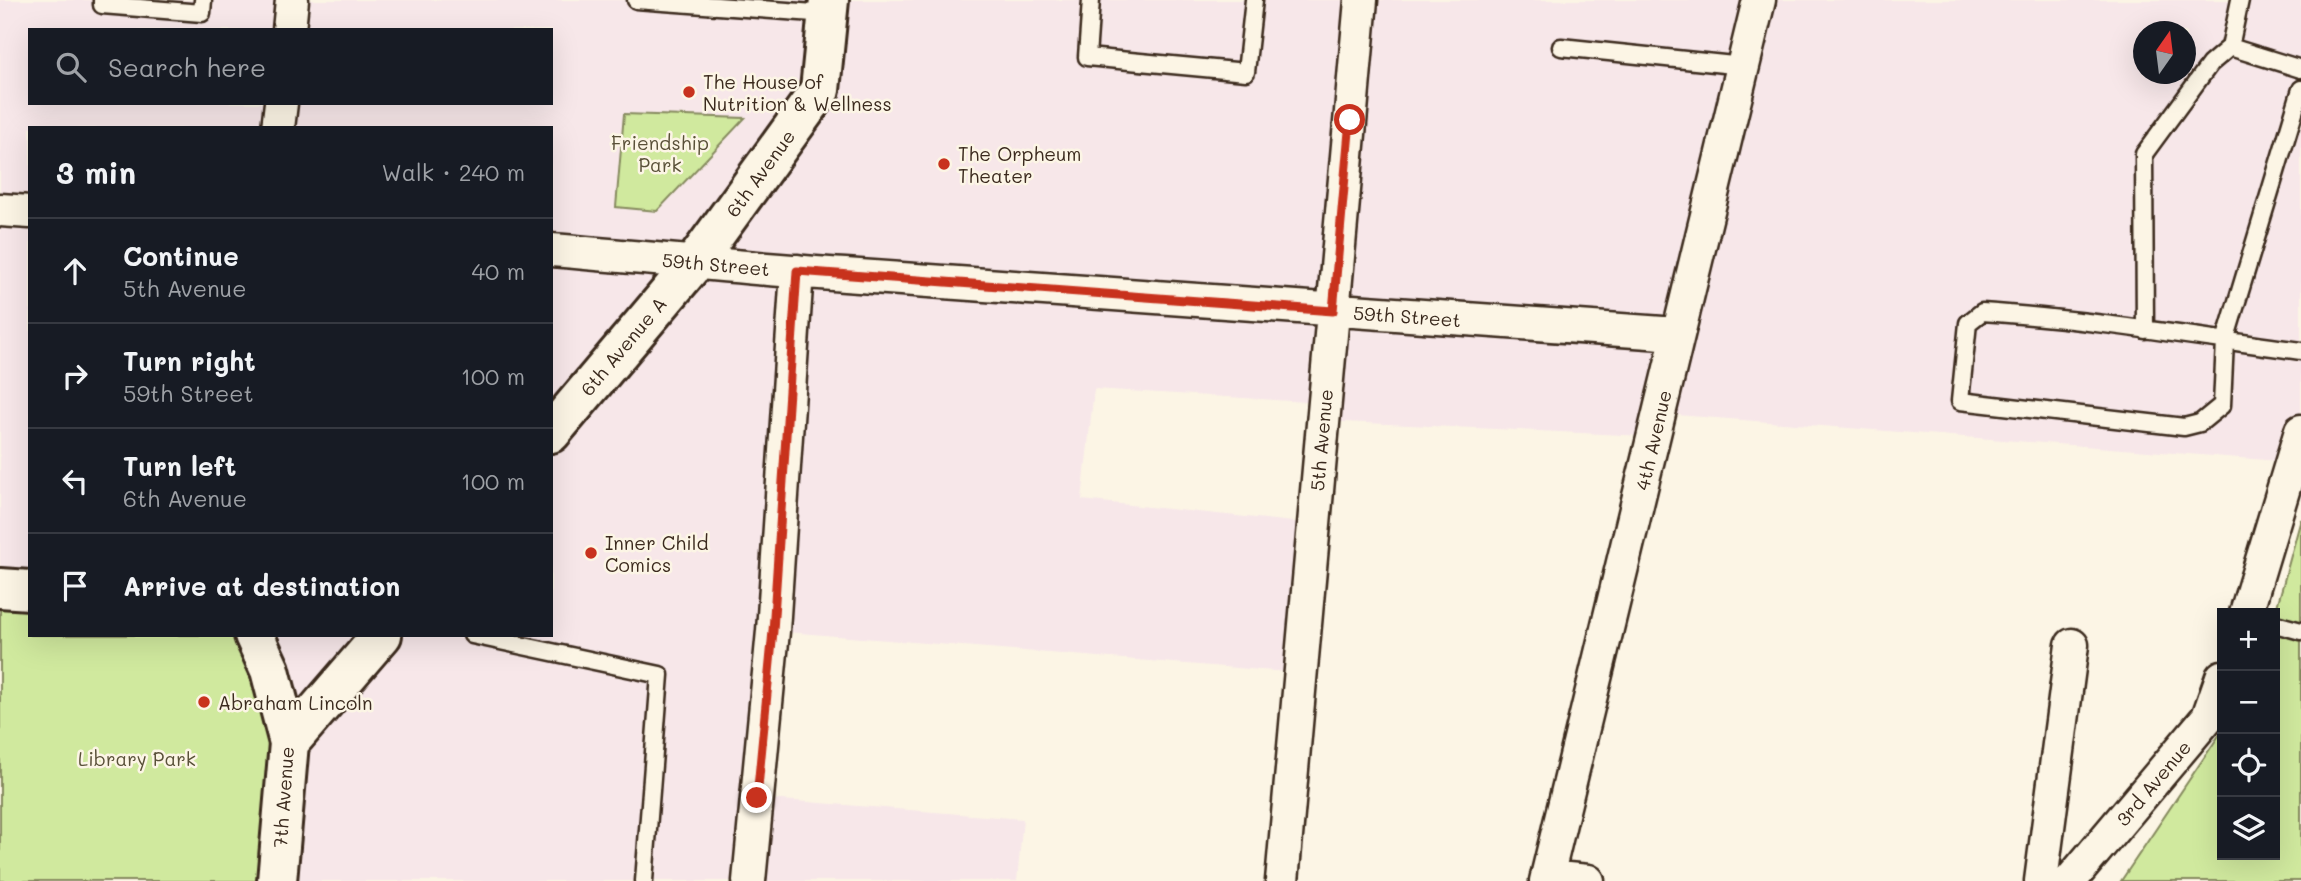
<!DOCTYPE html>
<html lang="en">
<head>
<meta charset="utf-8">
<style>
	:root { --surface:#171b24; --page:#242831; --text:#f1f3f6; --muted:#9ea1a6; --line:#363941 }
	body { margin:0; font-family:Mali,sans-serif; background:var(--page); color:var(--text) }
	.controls { position:absolute; right:21px; bottom:21px; display:grid; overflow:hidden; border-radius:0px; box-shadow:0 7px 28px #0002 }
	.controls button { width:63px; height:63px; display:grid; place-items:center; padding:0; border:0; border-bottom:2px solid var(--line); background:var(--surface); color:var(--text); font:35px sans-serif }
	.compass { position:absolute; left:2133px; top:21px; width:63px; height:63px; border-radius:50%; background:var(--surface); box-shadow:0 7px 28px #0002; rotate:14deg }
	.stop { position:absolute; width:21px; height:21px; margin:-16px; border:5px solid #c8321e; border-radius:50%; background:#fff }
	.stop.end { background:#c8321e; border-color:#fff; box-shadow:0 2px 7px #0008 }
	.list { margin:0; padding:0; list-style:none }
	h2 { display:flex; justify-content:space-between; align-items:center; height:91px; margin:0; padding:0 28px; font-size:30px }
	h2 small { font-size:23px; font-weight:400; color:var(--muted) }
	.list li { display:grid; grid-template-columns:46px 1fr auto; gap:21px; align-items:center; box-sizing:border-box; height:105px; padding:0 28px; border-top:2px solid var(--line) }
	.list b { display:block; font-size:26px; white-space:nowrap }
	.list p { margin:0; font-size:23px; white-space:nowrap; color:var(--muted) }
	.list em { font-size:23px; font-style:normal; color:var(--muted) }
	.icon { flex:none; width:38px; height:38px; fill:none; stroke:currentColor; stroke-width:2; stroke-linecap:round; stroke-linejoin:round }
	.map { position:relative; flex:none; width:2301px; height:881px; overflow:hidden }
	.search { position:absolute; background:var(--surface); box-shadow:0 7px 28px #0002; left:28px; top:28px; width:525px; height:77px; display:flex; align-items:center; gap:18px; box-sizing:border-box; padding:0 24px; border-radius:0px; color:var(--muted); font-size:26px }
	.panel { position:absolute; background:var(--surface); box-shadow:0 7px 28px #0002; left:28px; top:126px; width:525px; height:511px; border-radius:0px }
	.map>svg:first-child { display:block }
</style>
</head>
<body>
<div class="map">
<svg width="2301" height="881" viewBox="0 0 2301 881">
	<rect width="100%" height="100%" fill="#fcf5e5"/>
	<filter id="ink" filterUnits="userSpaceOnUse"><feTurbulence type="fractalNoise" baseFrequency=".0143" numOctaves="2"/><feDisplacementMap in="SourceGraphic" scale="14" xChannelSelector="R" yChannelSelector="G"/><feConvolveMatrix kernelMatrix="1 2 1 2 8 2 1 2 1" color-interpolation-filters="sRGB"/></filter>
	<g filter="url(#ink)">
		<path fill="#f7e7e9" fill-rule="evenodd" d="M 0,0 L 2301,0 L 2301,431 L 2292,462 L 1651,413 L 1645,436 L 1322,421 L 1323,403 L 1094,389 L 1082,500 L 1313,524 L 1300,673 L 774,631 L 757,798 L 1023,819 L 1017,881 L 277,881 L 254,635 L 551,635 L 551,128 L 30,128 L 30,590 L 0,588 ZM 30,30 L 551,30 L 551,103 L 30,103 ZM 2144,32 L 2186,32 L 2186,74 L 2144,74 Z"/>
		<path fill="#d0e99e" stroke="#868a5e" stroke-width="2" d="M 624,114 L 745,118 L 657,211 L 616,207 Z
			M 2301,519 L 2301,881 L 2121,881 L 2222,731 L 2222,855 L 2275,855 L 2275,614 Z
			M 0,598 L 30,600 L 30,635 L 236,635 L 277,754 L 266,881 L 0,881 Z"/>
		<g fill="none" stroke-linecap="round" stroke-linejoin="round">
			<g stroke="#3b2a1e" stroke-width="21">
				<path id="lane" d="M 102,0 L 102,5 L 202,13 L 203,0
					M 636,0 L 828,14
					M 1091,0 L 1087,57 L 1246,72 L 1254,0
					M 1561,47 L 1743,66
					M 2230,47 L 2301,69
					M 2301,89 L 2225,341 L 2222,405 L 2200,423 L 2184,427 L 1960,401 L 1968,323 L 1982,312 C 2089,319 2195,337 2301,351
					M 2145,330 L 2144,154 L 2210,64 L 2230,47 L 2240,0
					M 2275,624 L 2301,631
					M 472,635 L 660,675 L 644,881"/>
			</g>
			<g stroke="#3b2a1e" stroke-width="37">
				<path id="street" d="M 289,30 L 292,0
					M 278,128 L 281,103
					M 0,210 L 30,212
					M 551,250 C 649,258 747,268 845,275 C 1123,296 1400,315 1677,334
					M 2246,613 L 2301,431
					M 1547,877 L 1588,881
					M 749,881 L 773,631 L 797,271
					M 1282,881 L 1361,0
					M 1546,881 L 1759,0
					M 2041,881 L 2072,645
					M 2070,881 L 2208,717 L 2222,677"/>
			</g>
			<g stroke="#3b2a1e" stroke-width="44">
				<path id="secondary" d="M 551,433 L 696,261 L 820,90 L 829,0
					M 0,588 L 30,590
					M 254,635 L 270,670 L 289,743 L 277,881
					M 289,743 L 382,635"/>
			</g>
			<use href="#lane" stroke="#fcf5e5" stroke-width="16"/>
			<use href="#street" stroke="#fcf5e5" stroke-width="32"/>
			<use href="#secondary" stroke="#fcf5e5" stroke-width="38"/>
		</g>
	</g>
	<g fill="none" stroke-linecap="round" stroke-linejoin="round" filter="url(#ink)">
		<path stroke="#c8321e" stroke-width="9" d="M 757,798 L 773,631 L 797,271 L 1333,311 L 1350,120"/>
	</g>
	<g fill="#c8321e" stroke="#fcf5e5" stroke-width="2.5">
		<circle cx="689" cy="92" r="7"/>
		<circle cx="944" cy="164" r="7"/>
		<circle cx="591" cy="553" r="7"/>
		<circle cx="204" cy="702" r="7"/>
	</g>
	<g text-anchor="middle" dominant-baseline="central" stroke-width="5" stroke-linejoin="round" paint-order="stroke">
		<g font-size="19" fill="#3b2a1e" stroke="#fcf5e5" text-anchor="start">
			<text x="703" y="81">The House of<tspan x="703" dy="22">Nutrition &amp; Wellness</tspan></text>
			<text x="958" y="153">The Orpheum<tspan x="958" dy="22">Theater</tspan></text>
			<text x="605" y="542">Inner Child<tspan x="605" dy="22">Comics</tspan></text>
			<text x="218" y="702">Abraham Lincoln</text>
		</g>
		<g font-size="19" fill="#595038" stroke="#fcf5e5">
			<text x="660" y="142">Friendship<tspan x="660" dy="22">Park</tspan></text>
			<text x="137" y="758">Library Park</text>
		</g>
		<g font-size="19" fill="#3b2a1e" stroke="#fcf5e5">
			<text transform="translate(760 173) rotate(-54)">6th Avenue</text>
			<text transform="translate(716 264) rotate(5)">59th Street</text>
			<text transform="translate(1407 316) rotate(4)">59th Street</text>
			<text transform="translate(623 346) rotate(-50)">6th Avenue A</text>
			<text transform="translate(1321 440) rotate(-85)">5th Avenue</text>
			<text transform="translate(1653 440) rotate(-77)">4th Avenue</text>
			<text transform="translate(2153 783) rotate(-50)">3rd Avenue</text>
			<text transform="translate(283 797) rotate(-86)">7th Avenue</text>
		</g>
	</g>
</svg>
<div class="controls">
<button>+</button>
<button>−</button>
<button><svg class="icon" aria-label="locate" viewBox="0 0 24 24"><circle cx="12" cy="12" r="6"/><path d="M12 2v4M12 18v4M2 12h4M18 12h4"/></svg></button>
<button><svg class="icon" aria-label="layers" viewBox="0 0 24 24"><path d="M12 4l9 5-9 5-9-5zM3 14l9 5 9-5"/></svg></button>
</div>
<svg class="compass" viewBox="-18 -18 36 36"><path d="M0-13l5 13h-10z" fill="#e53935"/><path d="M0 13l5-13h-10z" fill="#9ea1a6"/></svg>
<div class="stop" style="left:1350px;top:120px"></div>
<div class="stop end" style="left:757px;top:798px"></div>
<div class="search"><svg class="icon" aria-label="search" viewBox="0 0 24 24"><circle cx="10" cy="10" r="6"/><path d="M15 15l6 6"/></svg>Search here</div>
<section class="panel">
<h2>3 min<small>Walk · 240 m</small></h2>
<ul class="list">
<li><svg class="icon" aria-label="ahead" viewBox="0 0 24 24"><path d="M12 20V5M6 11l6-6 6 6"/></svg><div><b>Continue</b><p>5th Avenue</p></div><em>40 m</em></li>
<li><svg class="icon" aria-label="right" viewBox="0 0 24 24"><path d="M7 20v-9h11M14 6l5 5-5 5"/></svg><div><b>Turn right</b><p>59th Street</p></div><em>100 m</em></li>
<li><svg class="icon" aria-label="left" viewBox="0 0 24 24"><path d="M17 20v-9H6M10 6l-5 5 5 5"/></svg><div><b>Turn left</b><p>6th Avenue</p></div><em>100 m</em></li>
<li><svg class="icon" aria-label="arrive" viewBox="0 0 24 24"><path d="M6 21V4h12l-3 4 3 4H6"/></svg><div><b>Arrive at destination</b></div></li>
</ul>
</section>
</div>
</body>
</html>
